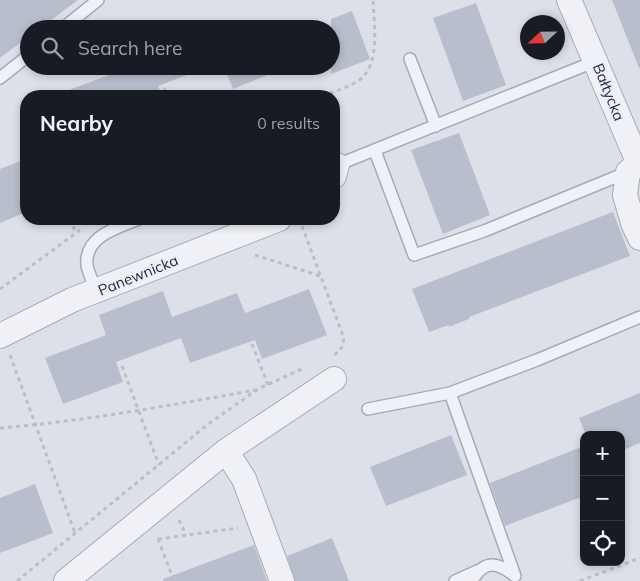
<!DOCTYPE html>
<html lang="en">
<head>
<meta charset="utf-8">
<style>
	:root { --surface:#171b24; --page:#20242c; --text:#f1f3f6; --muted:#9ea1a6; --line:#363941 }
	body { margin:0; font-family:Mulish,sans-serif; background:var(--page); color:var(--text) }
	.controls { position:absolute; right:15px; bottom:15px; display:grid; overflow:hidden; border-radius:10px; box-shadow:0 2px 8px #0003 }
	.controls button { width:45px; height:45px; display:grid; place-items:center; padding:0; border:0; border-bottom:1px solid var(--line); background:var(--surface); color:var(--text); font:25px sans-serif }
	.compass { position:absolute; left:520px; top:15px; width:45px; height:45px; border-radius:50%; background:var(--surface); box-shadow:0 2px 8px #0003; rotate:248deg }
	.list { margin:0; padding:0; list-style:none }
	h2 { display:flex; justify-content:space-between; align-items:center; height:65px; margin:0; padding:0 20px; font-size:21px }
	h2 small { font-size:16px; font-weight:400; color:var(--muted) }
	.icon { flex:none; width:28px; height:28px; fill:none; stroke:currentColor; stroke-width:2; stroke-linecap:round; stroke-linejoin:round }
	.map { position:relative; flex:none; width:640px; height:581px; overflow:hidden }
	.search { position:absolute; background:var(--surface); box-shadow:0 2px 8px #0003; left:20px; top:20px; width:320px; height:55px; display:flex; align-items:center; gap:12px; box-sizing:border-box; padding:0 18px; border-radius:28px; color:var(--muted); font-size:19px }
	.panel { position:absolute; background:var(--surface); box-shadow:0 2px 8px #0003; left:20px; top:90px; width:320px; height:135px; border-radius:20px }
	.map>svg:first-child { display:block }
</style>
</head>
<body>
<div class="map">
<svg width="640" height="581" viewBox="0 0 640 581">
	<rect width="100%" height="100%" fill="#dde0e9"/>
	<path fill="#b9becc" d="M 0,0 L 78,0 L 39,29 L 29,29 L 29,36 L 0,58 Z
		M 612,0 L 640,0 L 640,68 L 639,68 Z
		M 476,3 L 506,85 L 463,101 L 433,18 Z
		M 352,11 L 370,59 L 331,74 L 331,19 Z
		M 133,66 L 205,66 L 205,68 L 158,86 L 162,96 L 58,96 L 58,94 Z
		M 224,66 L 287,66 L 287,67 L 233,89 Z
		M 459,133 L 490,215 L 443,234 L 411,150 Z
		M 26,159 L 26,212 L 0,223 L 0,169 Z
		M 613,212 L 630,256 L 469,317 L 469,319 L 449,327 L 449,325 L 429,332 L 412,289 Z
		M 309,289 L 327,335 L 262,359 L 255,340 L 190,363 L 181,338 L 116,362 L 123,382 L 63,404 L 45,358 L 106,335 L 99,315 L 163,291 L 172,317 L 237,293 L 245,313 Z
		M 640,393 L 640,443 L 621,451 L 621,435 L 586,435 L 579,418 Z
		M 451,435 L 467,475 L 386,506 L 370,467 Z
		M 584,446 L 584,496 L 505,526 L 490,483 Z
		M 35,484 L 53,533 L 0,553 L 0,498 Z
		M 332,538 L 349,581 L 295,581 L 287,556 Z
		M 254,545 L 267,581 L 163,581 L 163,579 Z"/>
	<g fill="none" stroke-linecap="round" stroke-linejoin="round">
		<g stroke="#a6aab7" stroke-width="14">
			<path id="service" d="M 62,29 L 98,0
				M 410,59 L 436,126
				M 0,78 L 29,55
				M 375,151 L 414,255 L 484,231 L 628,172
				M 334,163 L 337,165 L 596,61
				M 96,291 C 94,283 88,273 87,265 C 84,236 119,227 139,219
				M 450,393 L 515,576
				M 368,409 L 450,393 L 537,360 L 640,317
				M 455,581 L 477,571
				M 472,581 C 484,559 498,562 515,576"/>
		</g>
		<g stroke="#a6aab7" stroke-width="26">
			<path id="minor" d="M 569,0 L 639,164 L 628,172 L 625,195 L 633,223 L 640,238
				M 334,176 L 337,165
				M 0,336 L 72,300 L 279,219
				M 226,451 L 244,479 L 282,581
				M 66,581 L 226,451 L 334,379"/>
		</g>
		<path stroke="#bbbec7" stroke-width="3" stroke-dasharray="4 4" stroke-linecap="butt" d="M 164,88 L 167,96
			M 322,96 C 334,92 348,87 358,81 C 381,66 374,24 373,0
			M 70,219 L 76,233
			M 302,226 L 342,333 L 344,343 L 339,352 L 333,355
			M 255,255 L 320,276
			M 0,289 L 80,230
			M 252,344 L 268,385
			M 10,355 L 75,533
			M 122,366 L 159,465
			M 0,428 C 86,421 171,405 256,390
			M 179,520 L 186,535
			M 158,539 L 238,528
			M 158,539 L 174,581
			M 17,581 L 207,425 L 258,389 L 304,368
			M 580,581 L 640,558"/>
		<use href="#service" stroke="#f0f1f6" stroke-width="11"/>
		<use href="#minor" stroke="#f0f1f6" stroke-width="24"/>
	</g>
	<g text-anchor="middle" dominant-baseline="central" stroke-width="5" stroke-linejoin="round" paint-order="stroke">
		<g font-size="15" fill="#252b41" stroke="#eceff6">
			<text transform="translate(609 92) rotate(68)">Bałtycka</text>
			<text transform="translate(138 275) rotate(-22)">Panewnicka</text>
		</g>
	</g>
</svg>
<div class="controls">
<button>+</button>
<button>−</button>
<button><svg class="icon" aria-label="locate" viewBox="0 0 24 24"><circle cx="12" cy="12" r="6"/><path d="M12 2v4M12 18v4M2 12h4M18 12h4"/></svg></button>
</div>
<svg class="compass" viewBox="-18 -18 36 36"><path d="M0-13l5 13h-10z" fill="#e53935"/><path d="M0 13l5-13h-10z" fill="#9ea1a6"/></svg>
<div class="search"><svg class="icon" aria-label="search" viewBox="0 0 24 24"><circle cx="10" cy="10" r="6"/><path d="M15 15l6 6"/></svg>Search here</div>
<section class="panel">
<h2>Nearby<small>0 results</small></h2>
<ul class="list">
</ul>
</section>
</div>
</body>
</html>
